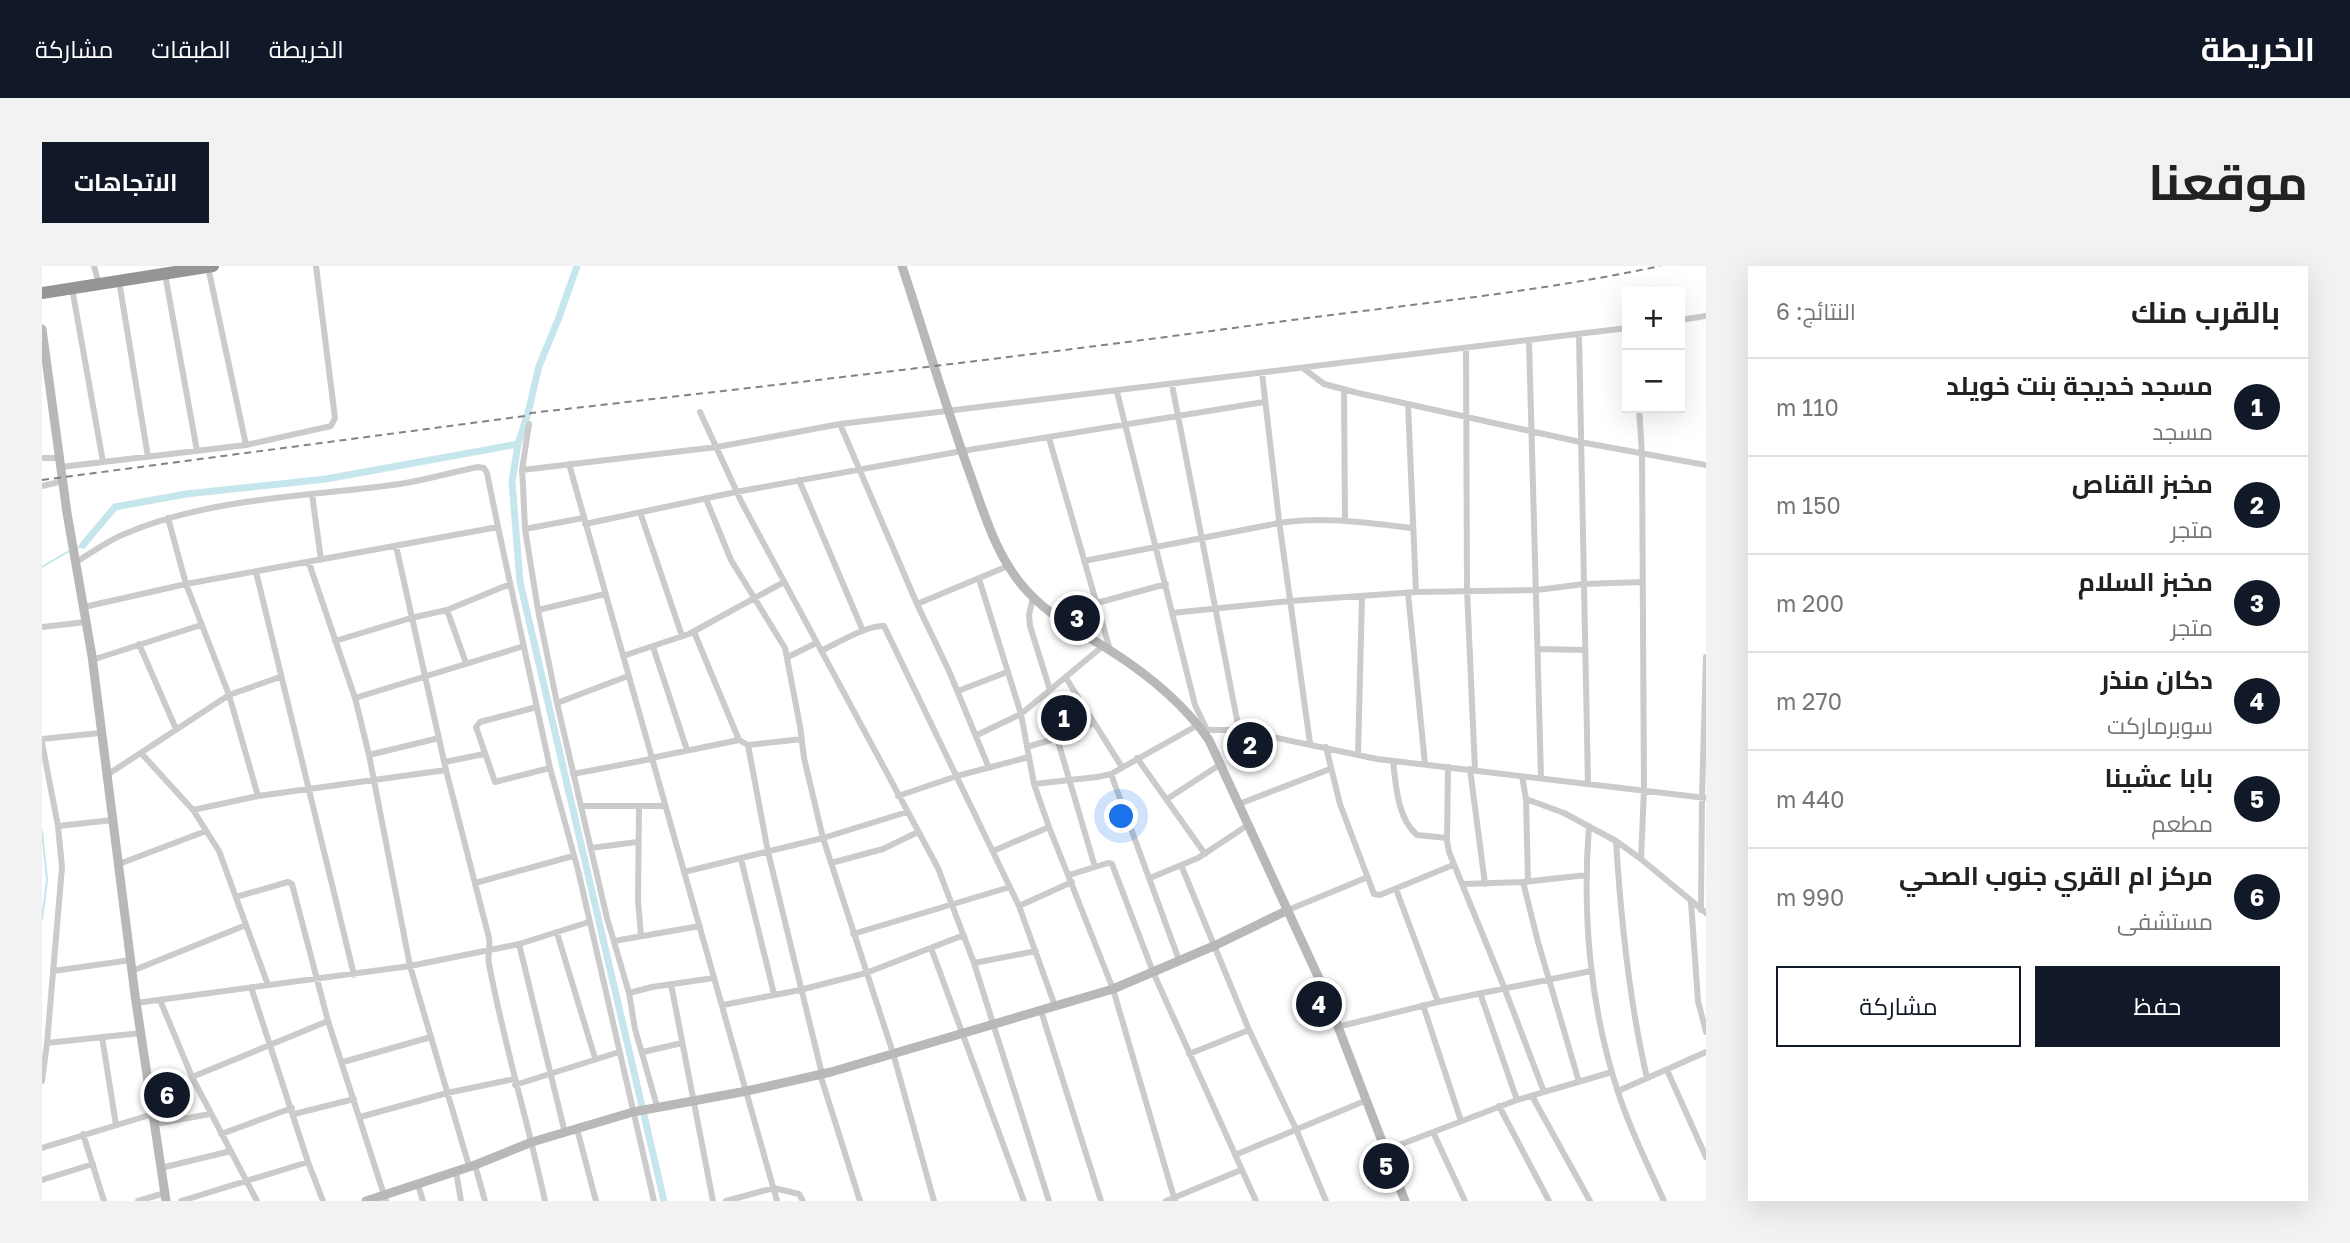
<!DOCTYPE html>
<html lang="ar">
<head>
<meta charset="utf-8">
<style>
	:root { --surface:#fff; --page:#f2f2f2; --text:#222; --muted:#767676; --line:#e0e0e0; --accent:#111827 }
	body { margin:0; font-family:"Golos Text",Cairo,sans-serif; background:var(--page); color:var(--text); direction:rtl }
	.controls { position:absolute; right:21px; top:21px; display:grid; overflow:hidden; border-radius:0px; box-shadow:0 7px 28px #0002 }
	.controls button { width:63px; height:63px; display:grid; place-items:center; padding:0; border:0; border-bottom:2px solid var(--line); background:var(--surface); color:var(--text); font:35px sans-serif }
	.you { position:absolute; left:1080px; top:551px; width:24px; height:24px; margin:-18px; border:5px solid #fff; border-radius:50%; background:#1a73e8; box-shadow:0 0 0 10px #1a73e833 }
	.badge { display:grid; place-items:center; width:46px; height:46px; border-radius:50%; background:var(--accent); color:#fff; font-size:23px; font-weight:700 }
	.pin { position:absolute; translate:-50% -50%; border:4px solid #fff; box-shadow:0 2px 7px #0006 }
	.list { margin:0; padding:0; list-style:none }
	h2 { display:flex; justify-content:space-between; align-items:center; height:91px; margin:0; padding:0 28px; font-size:30px }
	h2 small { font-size:23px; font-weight:400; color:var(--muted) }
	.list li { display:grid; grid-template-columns:46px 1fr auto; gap:21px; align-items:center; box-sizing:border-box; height:98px; padding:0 28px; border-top:2px solid var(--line) }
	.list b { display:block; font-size:26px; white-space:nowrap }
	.list p { margin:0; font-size:23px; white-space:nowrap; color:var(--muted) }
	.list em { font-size:23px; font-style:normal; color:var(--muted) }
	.actions { display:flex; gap:14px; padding:21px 28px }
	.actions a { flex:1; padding:16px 0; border:2px solid var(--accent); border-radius:0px; text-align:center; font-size:24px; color:var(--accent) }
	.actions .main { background:var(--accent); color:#fff }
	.map { position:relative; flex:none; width:1664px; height:935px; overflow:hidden; direction:ltr; border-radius:0px }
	header { display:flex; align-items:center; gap:42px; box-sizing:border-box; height:98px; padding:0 35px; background:var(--accent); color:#fff }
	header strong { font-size:33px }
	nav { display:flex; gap:38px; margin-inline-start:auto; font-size:24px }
	.intro { display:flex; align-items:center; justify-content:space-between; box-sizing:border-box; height:168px; padding:0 42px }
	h1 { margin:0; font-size:49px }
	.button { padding:18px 32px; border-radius:0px; background:var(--accent); color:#fff; font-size:24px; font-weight:700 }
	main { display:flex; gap:42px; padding:0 42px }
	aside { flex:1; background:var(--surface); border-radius:0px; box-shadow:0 7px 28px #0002 }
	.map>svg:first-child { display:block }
</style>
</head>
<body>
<header>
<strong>الخريطة</strong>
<nav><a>الخريطة</a><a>الطبقات</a><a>مشاركة</a></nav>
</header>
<div class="intro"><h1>موقعنا</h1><a class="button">الاتجاهات</a></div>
<main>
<aside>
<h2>بالقرب منك<small>النتائج: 6</small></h2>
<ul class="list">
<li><span class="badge">1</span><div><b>مسجد خديجة بنت خويلد</b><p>مسجد</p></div><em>110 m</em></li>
<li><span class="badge">2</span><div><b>مخبز القناص</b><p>متجر</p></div><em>150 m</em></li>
<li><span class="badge">3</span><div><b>مخبز السلام</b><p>متجر</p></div><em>200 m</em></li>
<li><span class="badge">4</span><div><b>دكان منذر</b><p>سوبرماركت</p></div><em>270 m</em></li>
<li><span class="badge">5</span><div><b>بابا عشينا</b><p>مطعم</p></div><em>440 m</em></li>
<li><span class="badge">6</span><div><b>مركز ام القري جنوب الصحي</b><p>مستشفى</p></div><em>990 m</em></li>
</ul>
<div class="actions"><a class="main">حفظ</a><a>مشاركة</a></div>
</aside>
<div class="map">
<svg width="1664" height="935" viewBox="0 0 1664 935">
	<rect width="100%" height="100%" fill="#fff"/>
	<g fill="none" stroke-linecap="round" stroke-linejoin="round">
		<path stroke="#c6e6ed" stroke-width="2" d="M 34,282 L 41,279
			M 0,301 L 29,284
			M 0,565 L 5,614 L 0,653"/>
		<path stroke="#c6e6ed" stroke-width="7" d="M 535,0 L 516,54 L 497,100 L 486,147 L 476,178 L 470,216 L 478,316 L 622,935
			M 41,279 L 73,241 L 144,228 L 284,213 L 476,178"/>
		<path stroke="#cbcbcb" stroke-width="6" d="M 52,0 L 55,11
			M 166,1 L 204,179
			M 123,8 L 155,185
			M 77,15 L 106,191
			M 30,22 L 61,196
			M 1638,54 L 1664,50
			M 1537,69 L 1546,518
			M 1487,75 L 1499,512
			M 1424,82 L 1425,324 L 1433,504
			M 1261,102 L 1282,118 L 1316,127 L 1538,176 L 1664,199
			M 1220,107 L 1238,262 L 1268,477
			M 1130,119 L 1197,464
			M 1302,123 L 1303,253
			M 1075,126 L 1153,439 L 1165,464
			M 1366,138 L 1374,326
			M 1597,142 L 1600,188 L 1602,523 L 1599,593
			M 658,146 L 700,237 L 896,602 L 932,697 L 1007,935
			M 487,158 L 480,204 L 481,219 L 483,263 L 496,344 L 515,437 L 565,652 L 587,727 L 593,763 L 615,840
			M 798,158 L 875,338 L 907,405 L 947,502
			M 1007,172 L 1068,384
			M 0,192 L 17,192
			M 527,198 L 735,935
			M 19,201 L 204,179 L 289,160 L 293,152 L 274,0
			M 480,204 L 675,181 L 798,158 L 1585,62
			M 757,214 L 821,365
			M 0,220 L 21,215
			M 270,228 L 279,294
			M 664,233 L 689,294 L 743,382 L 758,460 L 762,492 L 781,572 L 851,787 L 892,935
			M 598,246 L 640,370
			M 126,252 L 144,318 L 187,429 L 216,530
			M 543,258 L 694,226 L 920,185 L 1222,136
			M 483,263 L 541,252
			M 354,280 L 404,504 L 447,672 C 449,681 445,689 447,698 C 462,778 486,856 503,935
			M 1042,295 L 1237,257 C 1283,250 1326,257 1371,262
			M 34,296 C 49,287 64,276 80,269 C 167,231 265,231 358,218 C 384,214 410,206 436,201 L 442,202 L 445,207 L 456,261
			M 267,297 L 313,432 L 327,489 L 368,700 L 427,900
			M 214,306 L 312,709
			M 937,313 L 979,448 L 992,518 L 1007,561 L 1071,723 L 1133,935
			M 1366,327 L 1383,498
			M 991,331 L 987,349 L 988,360 L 1008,424
			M 1055,337 L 1124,318
			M 875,338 L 966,300
			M 42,341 L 144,318 L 456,261 L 508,502 L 536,604 L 612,935
			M 405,344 L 424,397
			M 496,344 L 563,328
			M 1130,347 L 1248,335 L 1374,326 L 1495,324 L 1542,318 L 1600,316
			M 0,361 L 44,356
			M 652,366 L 697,474
			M 293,375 L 369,352 L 405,344 L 468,318
			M 97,378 L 134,463
			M 611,381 L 645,484
			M 1496,383 L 1543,384
			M 779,385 C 795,377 825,359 842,360 L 977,640 L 1013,740
			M 581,390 L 647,368 L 742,316
			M 746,391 L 774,377
			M 50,394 L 159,359
			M 1024,412 L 1080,501
			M 916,425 L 965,406
			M 313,432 L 482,380
			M 515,437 L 586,410
			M 495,441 L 438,456 L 434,461 L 453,516 L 508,502
			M 1160,464 L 1197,464 L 1335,493 L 1664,532
			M 935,469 L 979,448 L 1061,380
			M 1015,472 L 1053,601
			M 0,473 L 58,467
			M 0,477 L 16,560 L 20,601 L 5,777 L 0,815
			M 706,479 L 726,586 L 780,808
			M 985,481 L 1029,468 L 1052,457
			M 1284,481 L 1298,538 L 1332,628 L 1338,629 L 1411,599
			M 99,487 L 151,544 L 177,585 L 226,719
			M 327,489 L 397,472
			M 1316,489 L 1320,330
			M 609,492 L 697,474 L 706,479 L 760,473
			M 1095,492 L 1163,588
			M 1351,495 C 1354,519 1355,552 1375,569 L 1405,572
			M 403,496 L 442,488
			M 1406,501 L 1405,575 L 1407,586 L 1462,721 L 1502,826
			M 1428,503 L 1443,618
			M 531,508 L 609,493
			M 1069,508 L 1137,694
			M 65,509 L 187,429 L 238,411
			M 1480,510 L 1484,533 L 1486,616
			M 992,518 L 1055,511 L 1069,508 L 1156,459
			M 856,530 L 915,510 L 987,491
			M 1125,533 L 1179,498
			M 1484,533 L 1522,547 L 1574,575 L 1599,593 L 1664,647
			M 1197,538 L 1288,503
			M 539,540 L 623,540
			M 597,540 L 596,634 L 599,670
			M 151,544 L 216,530 L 404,504
			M 16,560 L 71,554
			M 1547,560 C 1540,648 1548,741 1576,826 C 1588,864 1606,899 1622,935
			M 1574,575 C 1579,655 1587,735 1605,812
			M 549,582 L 595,576
			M 951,585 L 1007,561
			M 699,593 L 732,728
			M 789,597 L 841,583 L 876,566
			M 77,598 L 164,565
			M 1139,599 L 1207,764 L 1254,863 L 1284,935
			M 642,606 L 781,572 L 865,546
			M 1027,609 L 1066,597 L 1070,598 L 1111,706 L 1214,935
			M 1108,612 L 1156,592 L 1206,559
			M 1481,616 L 1496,676 L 1537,816
			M 433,617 L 531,590
			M 1421,618 L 1481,616 L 1545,609
			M 1354,623 L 1396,736
			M 194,631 L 246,616 L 250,618 L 286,755 L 344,935
			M 1649,636 L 1656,735 L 1664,766
			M 977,640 L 1030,616
			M 1246,644 L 1326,611
			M 1659,644 L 1660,531 L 1664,391
			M 515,667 L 553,792
			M 811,668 L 968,621
			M 572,675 L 658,660
			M 477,678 L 523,867
			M 889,682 L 982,935
			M 932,697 L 994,685
			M 11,705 L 89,694
			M 90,705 L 204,659
			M 629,718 L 671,935
			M 209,721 L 266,896 L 281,935
			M 587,727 L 610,721 L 672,712
			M 1438,727 L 1475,834
			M 118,734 L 150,811 L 215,935
			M 94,737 L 368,700 L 477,678 L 547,656
			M 681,739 L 758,724 L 824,707 L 922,669
			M 1381,739 L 1419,855
			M 999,745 L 1059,935
			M 1295,761 L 1396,736 L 1549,705
			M 60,771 L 74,859
			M 5,777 L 99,767
			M 601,786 L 640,777
			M 1147,788 L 1207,764
			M 301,796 L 389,771
			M 1625,804 L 1664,891
			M 778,808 L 818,935
			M 150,811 L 286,755
			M 473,819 L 577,786
			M 1576,825 L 1664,786
			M 1490,830 L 1548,935
			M 1457,840 L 1507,935
			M 252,848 L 312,833
			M 318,851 L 405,827 L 472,813
			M 113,858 L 168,848
			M 535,863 L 554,935
			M 1391,866 L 1423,935
			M 41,868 L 62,935
			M 179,868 L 250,842
			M 0,882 L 111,848
			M 1344,884 L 1475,834 L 1570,806
			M 1193,889 L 1325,834
			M 433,899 L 443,935
			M 119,902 L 189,885
			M 414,905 L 419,935
			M 0,914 L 51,898
			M 376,919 L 381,935
			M 96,935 L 123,927
			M 139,935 L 266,896
			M 684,935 L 732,922 L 757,928 L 761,935
			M 1124,935 L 1199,904"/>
		<path stroke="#b8b8b8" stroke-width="9" d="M 860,0 C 883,69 903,139 928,208 C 943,250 955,293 986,326 C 1009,351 1040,367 1069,385 C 1105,408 1142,438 1167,474 L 1280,719 L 1363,935
			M 0,63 L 25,247 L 50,390 L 93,729 L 124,935
			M 324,935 L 433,899 L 490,876 L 591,846 L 705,825 L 789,806 L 1071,723 L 1174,679 L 1246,644"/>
		<path stroke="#959595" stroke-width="12" d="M 0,27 L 171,0"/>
		<path stroke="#838383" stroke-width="2" stroke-dasharray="7 5" stroke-linecap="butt" d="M 0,214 L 483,150 L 489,147 C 743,118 997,89 1250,54 C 1372,38 1497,26 1618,0"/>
	</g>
</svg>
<div class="controls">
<button>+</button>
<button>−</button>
</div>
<div class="you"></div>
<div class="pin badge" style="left:1022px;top:452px">1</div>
<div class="pin badge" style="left:1208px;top:479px">2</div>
<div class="pin badge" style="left:1035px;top:352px">3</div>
<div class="pin badge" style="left:1277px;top:738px">4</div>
<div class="pin badge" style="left:1344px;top:900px">5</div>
<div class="pin badge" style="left:125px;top:829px">6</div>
</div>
</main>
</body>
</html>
